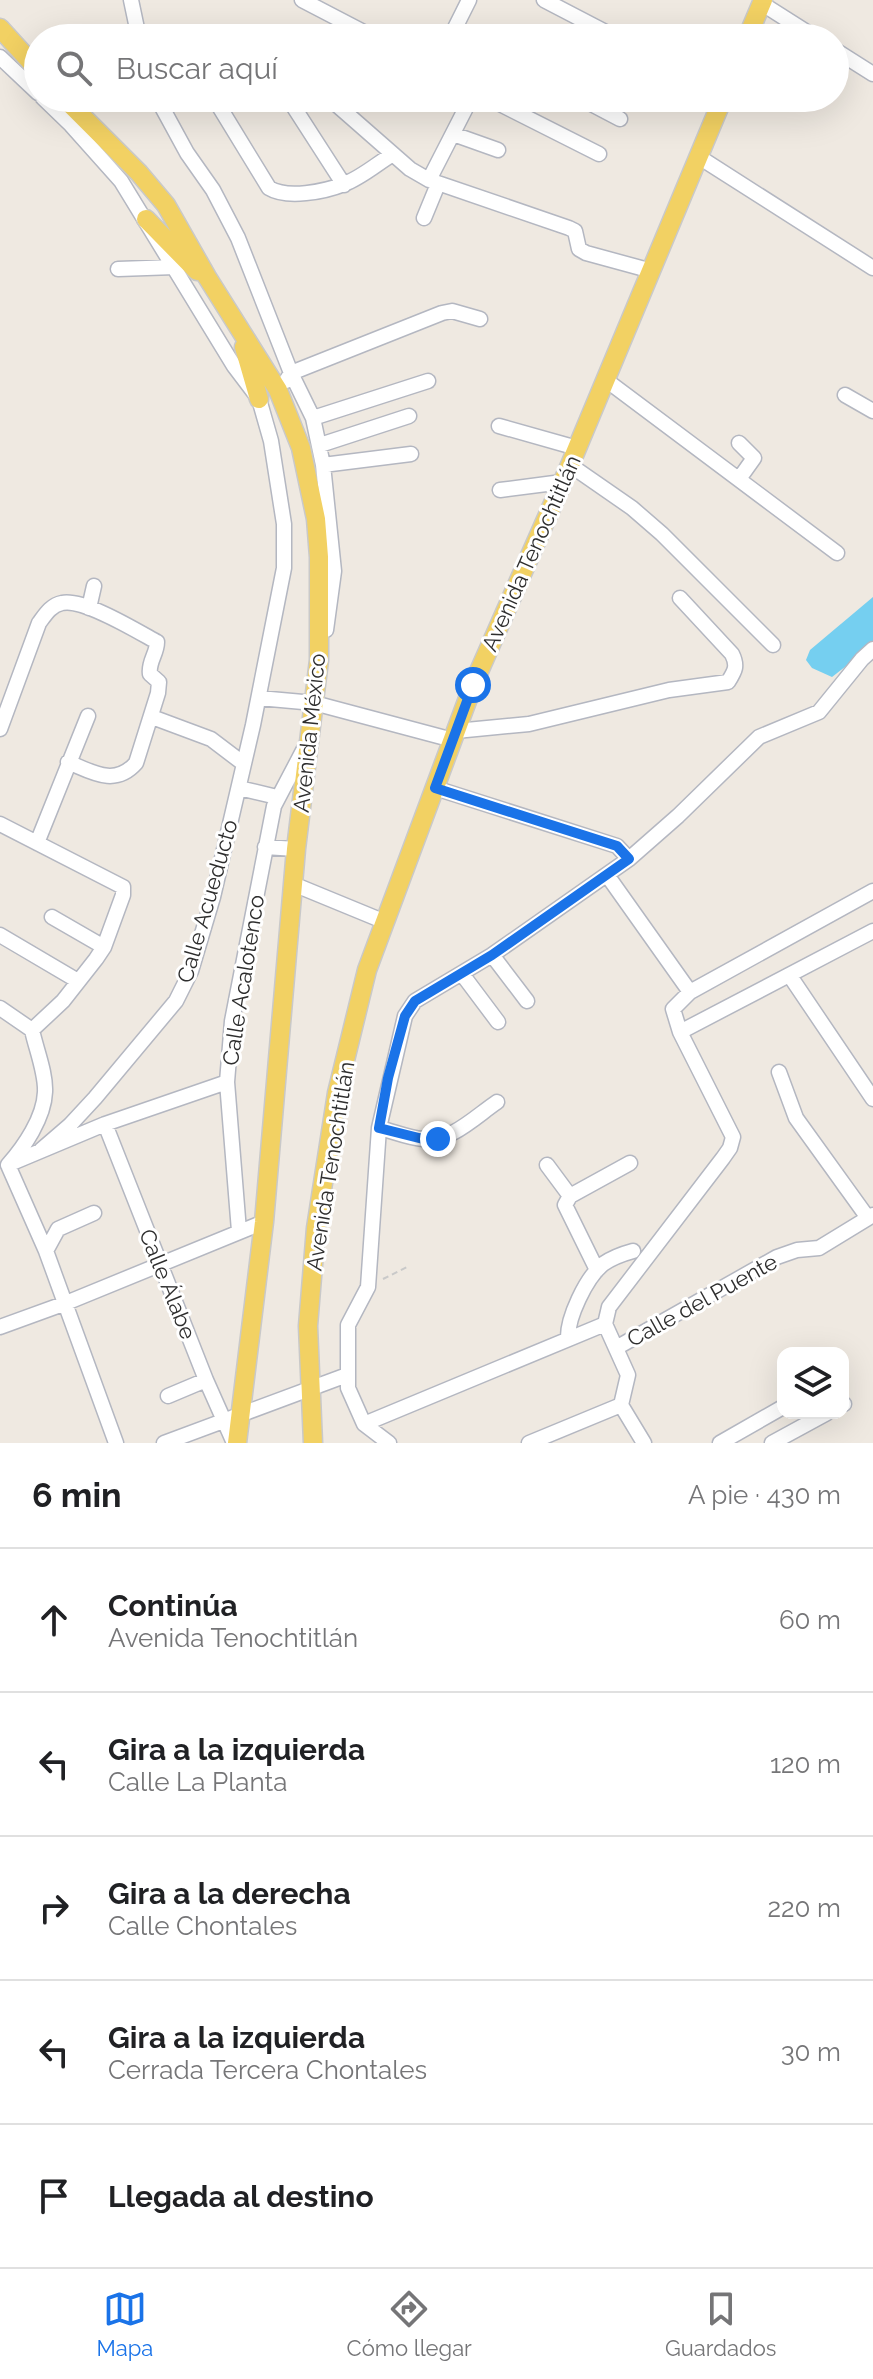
<!DOCTYPE html>
<html lang="es">
<head>
<meta charset="utf-8">
<style>
	:root { --surface:#fff; --page:#f2f2f2; --text:#202124; --muted:#757577; --line:#e0e0e0; --accent:#1a73e8 }
	body { margin:0; font-family:Raleway,sans-serif; background:var(--page); color:var(--text) }
	.controls { position:absolute; right:24px; bottom:24px; display:grid; overflow:hidden; border-radius:16px; box-shadow:0 8px 32px #0002 }
	.controls button { width:72px; height:72px; display:grid; place-items:center; padding:0; border:0; border-bottom:2px solid var(--line); background:var(--surface); color:var(--text); font:40px sans-serif }
	.stop { position:absolute; width:24px; height:24px; margin:-18px; border:6px solid #1a73e8; border-radius:50%; background:#fff }
	.stop.end { background:#1a73e8; border-color:#fff; box-shadow:0 2px 8px #0008 }
	.list { margin:0; padding:0; list-style:none }
	h2 { display:flex; justify-content:space-between; align-items:center; height:104px; margin:0; padding:0 32px; font-size:34px }
	h2 small { font-size:26px; font-weight:400; color:var(--muted) }
	.list li { display:grid; grid-template-columns:52px 1fr auto; gap:24px; align-items:center; box-sizing:border-box; height:144px; padding:0 32px; border-top:2px solid var(--line) }
	.list b { display:block; font-size:30px; white-space:nowrap }
	.list p { margin:0; font-size:26px; white-space:nowrap; color:var(--muted) }
	.list em { font-size:26px; font-style:normal; color:var(--muted) }
	.icon { flex:none; width:44px; height:44px; fill:none; stroke:currentColor; stroke-width:2; stroke-linecap:round; stroke-linejoin:round }
	.map { position:relative; flex:none; width:873px; height:1443px; overflow:hidden }
	.search { position:absolute; background:var(--surface); box-shadow:0 8px 32px #0002; left:24px; right:24px; top:24px; height:88px; display:flex; align-items:center; gap:20px; box-sizing:border-box; padding:0 28px; border-radius:44px; color:var(--muted); font-size:30px }
	.sheet { height:824px; background:var(--surface) }
	nav { display:flex; justify-content:space-around; align-items:center; box-sizing:border-box; height:112px; border-top:2px solid var(--line); background:var(--surface); font-size:22px; color:var(--muted) }
	nav a { display:grid; justify-items:center; gap:4px }
	nav .on { color:var(--accent) }
	.map>svg:first-child { display:block }
</style>
</head>
<body>
<div class="map">
<svg width="873" height="1443" viewBox="0 0 873 1443">
	<rect width="100%" height="100%" fill="#efe9e1"/>
	<path fill="#75cff0" d="M 873,597 L 873,645 L 832,677 L 812,668 L 806,660 L 810,650 Z"/>
	<g fill="none" stroke-linecap="round" stroke-linejoin="round">
		<g stroke="#b4b7c1" stroke-width="17">
			<path id="minor" d="M 131,0 L 139,38
				M 302,0 L 375,38
				M 544,0 L 617,38
				M 761,3 L 816,38
				M 450,38 L 469,0
				M 835,50 L 873,74
				M 0,57 L 38,93
				M 157,98 L 187,153 L 213,190 L 238,238 L 291,373 L 313,418 L 323,465 L 334,571 L 326,630
				M 214,98 L 269,188 C 287,199 324,192 344,184 C 361,178 378,163 393,154
				M 288,98 L 344,185
				M 329,98 L 410,169 L 429,180 L 569,228 L 575,231 L 579,249 L 586,253 L 652,271
				M 488,98 L 599,154
				M 580,98 L 620,119
				M 453,134 L 498,150
				M 699,157 L 873,268
				M 429,180 L 471,98
				M 424,218 L 438,184
				M 118,269 L 175,267
				M 606,380 L 837,553
				M 286,381 L 291,373 L 442,313 L 452,311 L 480,319
				M 845,395 L 873,411
				M 313,418 L 428,381
				M 499,426 L 577,448
				M 739,443 L 754,458 L 739,479
				M 320,445 L 409,416
				M 323,465 L 411,454
				M 570,465 L 632,508 L 662,534 L 773,645
				M 500,490 L 562,482
				M 89,608 L 94,586
				M 259,698 L 314,703 L 453,740
				M 152,717 L 211,739 L 244,764
				M 0,729 L 39,623 C 45,615 51,605 62,603 C 83,598 137,631 157,642 C 157,654 148,662 150,674 L 159,682 L 158,693 L 136,763 C 115,787 92,772 68,762
				M 456,731 L 529,724 L 669,690 L 728,682 C 735,671 738,666 732,654 L 680,598
				M 239,788 L 277,797
				M 435,788 L 617,846 L 629,859
				M 0,824 L 123,887 L 123,895 L 104,947 L 96,959 L 63,1001 L 32,1030 C 36,1049 46,1073 45,1092 C 44,1118 24,1147 8,1165
				M 37,843 L 88,716
				M 265,847 L 296,849
				M 607,875 L 690,992
				M 293,884 L 383,921
				M 52,917 L 104,947
				M 0,935 L 78,981
				M 492,955 L 527,1001
				M 462,974 L 498,1022
				M 790,976 L 873,1099
				M 0,1008 L 32,1030
				M 680,1032 L 873,931
				M 779,1072 L 796,1118 L 868,1218
				M 105,1124 L 206,1380 L 234,1443
				M 379,1128 C 393,1131 408,1138 423,1139 C 450,1143 476,1116 497,1102
				M 41,1150 L 70,1125 L 95,1098 L 176,1001 L 191,971 L 213,897 L 253,725 L 284,568 L 284,524 L 271,441 L 259,399 L 234,366 L 121,181 L 71,125 L 43,98
				M 12,1163 L 105,1124 L 227,1082
				M 8,1165 L 46,1251 L 116,1443
				M 547,1165 L 570,1196
				M 239,1231 L 227,1082 L 232,1021 L 274,806 L 306,745
				M 46,1251 L 58,1229 L 94,1213
				M 597,1270 L 565,1205 L 570,1196 L 630,1163
				M 605,1324 L 609,1307 L 723,1158 L 730,1148 L 733,1137 L 680,1032 L 673,1009 L 690,992 L 873,891
				M 605,1324 L 628,1375 L 621,1405 L 644,1443
				M 0,1327 L 66,1303 L 264,1222
				M 568,1339 C 567,1318 586,1278 603,1264 C 613,1257 622,1254 633,1251
				M 616,1348 L 777,1257 L 797,1250 L 819,1248 L 873,1215
				M 168,1396 L 206,1380
				M 843,1404 L 844,1404
				M 364,1424 L 605,1324
				M 164,1443 L 347,1375
				M 389,1443 L 364,1424 L 348,1388 L 348,1325 L 368,1287 L 379,1128 L 405,1016 L 415,1001 L 492,955 L 629,859 L 678,816 L 759,737 L 819,712 L 862,659 L 873,649
				M 529,1443 L 621,1405
				M 720,1443 L 783,1407
				M 772,1443 L 827,1413"/>
		</g>
		<g stroke="#c9c9c9" stroke-width="21">
			<path id="major" d="M 0,28 L 38,70
				M 747,38 L 763,0
				M 64,98 L 139,173 L 166,205 L 207,277 L 278,390 L 301,448 L 316,519 L 319,557 L 319,660 L 296,849 L 264,1222 L 237,1443
				M 146,219 L 197,271
				M 244,347 L 259,399
				M 313,1443 L 308,1326 L 316,1228 L 337,1093 L 367,970 L 473,685 L 570,465 L 723,98"/>
		</g>
		<path stroke="#c9c9c9" stroke-width="2" stroke-dasharray="6 4" stroke-linecap="butt" d="M 383,1279 L 407,1267"/>
		<use href="#minor" stroke="#fff" stroke-width="14"/>
		<use href="#major" stroke="#f2d163" stroke-width="18"/>
	</g>
	<g fill="none" stroke-linecap="round" stroke-linejoin="round">
		<path stroke="#1a73e8" stroke-width="10" d="M 438,1139 L 423,1139 L 379,1128 L 388,1078 L 405,1016 L 415,1001 L 492,955 L 629,859 L 617,846 L 435,788 L 473,685"/>
	</g>
	<g text-anchor="middle" dominant-baseline="central" stroke-width="6" stroke-linejoin="round" paint-order="stroke">
		<g font-size="22" fill="#2e2e2e" stroke="#fff">
			<text transform="translate(531 553) rotate(-66)">Avenida Tenochtitlán</text>
			<text transform="translate(309 733) rotate(-84)">Avenida México</text>
			<text transform="translate(207 901) rotate(-74)">Calle Acueducto</text>
			<text transform="translate(243 980) rotate(-81)">Calle Acalotenco</text>
			<text transform="translate(330 1166) rotate(-81)">Avenida Tenochtitlán</text>
			<text transform="translate(168 1284) rotate(68)">Calle Álabe</text>
			<text transform="translate(702 1300) rotate(-29)">Calle del Puente</text>
		</g>
	</g>
</svg>
<div class="controls">
<button><svg class="icon" aria-label="layers" viewBox="0 0 24 24"><path d="M12 4l9 5-9 5-9-5zM3 14l9 5 9-5"/></svg></button>
</div>
<div class="stop" style="left:473px;top:685px"></div>
<div class="stop end" style="left:438px;top:1139px"></div>
<div class="search"><svg class="icon" aria-label="search" viewBox="0 0 24 24"><circle cx="10" cy="10" r="6"/><path d="M15 15l6 6"/></svg>Buscar aquí</div>
</div>
<section class="sheet">
<h2>6 min<small>A pie · 430 m</small></h2>
<ul class="list">
<li><svg class="icon" aria-label="ahead" viewBox="0 0 24 24"><path d="M12 20V5M6 11l6-6 6 6"/></svg><div><b>Continúa</b><p>Avenida Tenochtitlán</p></div><em>60 m</em></li>
<li><svg class="icon" aria-label="left" viewBox="0 0 24 24"><path d="M17 20v-9H6M10 6l-5 5 5 5"/></svg><div><b>Gira a la izquierda</b><p>Calle La Planta</p></div><em>120 m</em></li>
<li><svg class="icon" aria-label="right" viewBox="0 0 24 24"><path d="M7 20v-9h11M14 6l5 5-5 5"/></svg><div><b>Gira a la derecha</b><p>Calle Chontales</p></div><em>220 m</em></li>
<li><svg class="icon" aria-label="left" viewBox="0 0 24 24"><path d="M17 20v-9H6M10 6l-5 5 5 5"/></svg><div><b>Gira a la izquierda</b><p>Cerrada Tercera Chontales</p></div><em>30 m</em></li>
<li><svg class="icon" aria-label="arrive" viewBox="0 0 24 24"><path d="M6 21V4h12l-3 4 3 4H6"/></svg><div><b>Llegada al destino</b></div></li>
</ul>
</section>
<nav>
<a class="on"><svg class="icon" aria-label="map" viewBox="0 0 24 24"><path d="M3 6l6-2 6 2 6-2v14l-6 2-6-2-6 2zM9 4v14M15 6v14"/></svg>Mapa</a>
<a><svg class="icon" aria-label="directions" viewBox="0 0 24 24"><path d="M12 3l9 9-9 9-9-9zM9 14v-3h6M13 9l2 2-2 2"/></svg>Cómo llegar</a>
<a><svg class="icon" aria-label="saved" viewBox="0 0 24 24"><path d="M7 4h10v16l-5-4-5 4z"/></svg>Guardados</a>
</nav>
</body>
</html>
